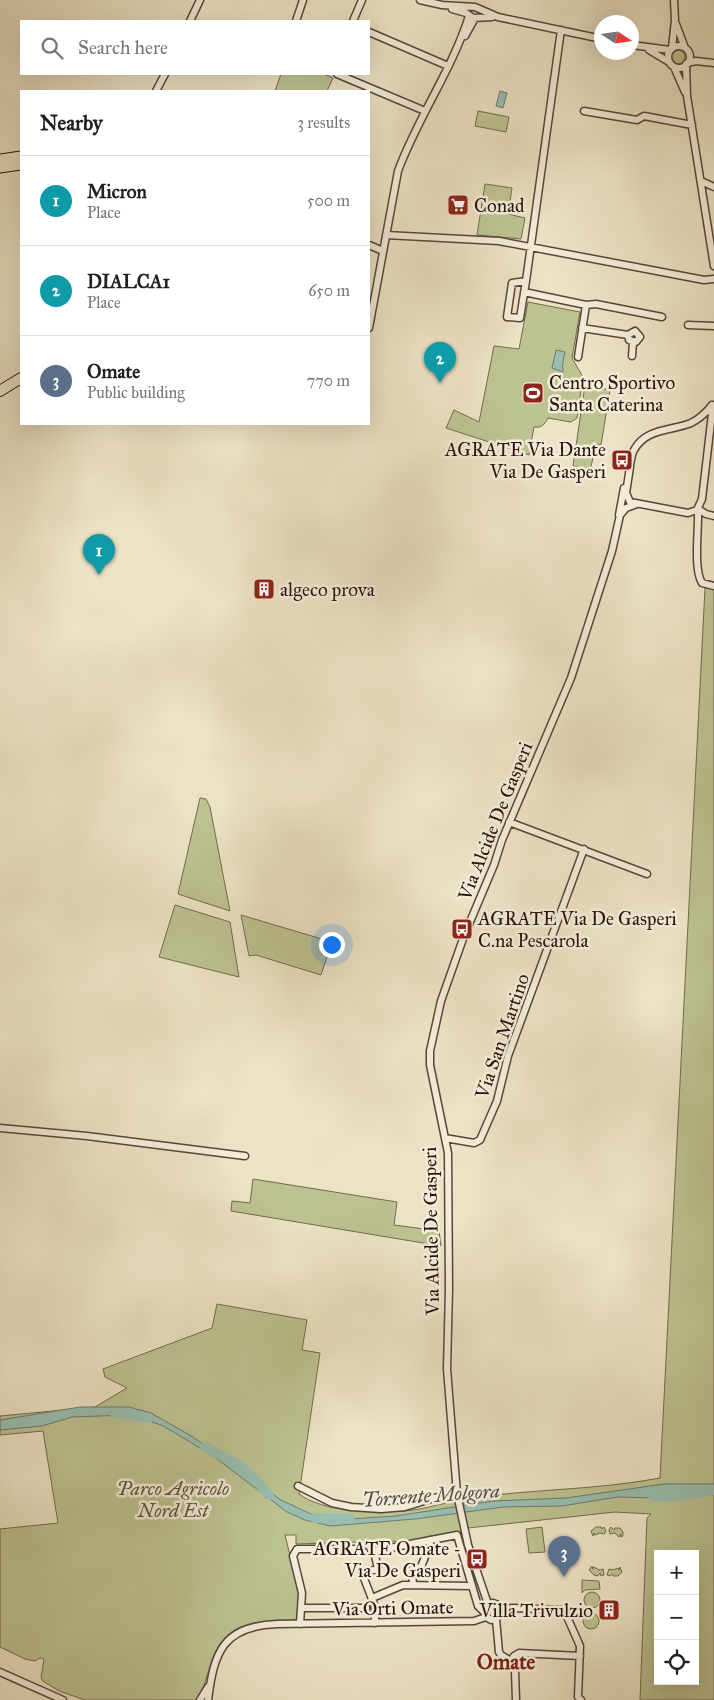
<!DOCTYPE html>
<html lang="en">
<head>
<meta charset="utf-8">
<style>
	:root { --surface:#fff; --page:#f2f2f2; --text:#202124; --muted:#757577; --line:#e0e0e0; --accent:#0f766e }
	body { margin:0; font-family:"IM FELL Great Primer",serif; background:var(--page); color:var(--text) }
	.controls { position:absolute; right:15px; bottom:15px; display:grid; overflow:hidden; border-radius:0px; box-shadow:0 5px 20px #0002 }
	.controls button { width:45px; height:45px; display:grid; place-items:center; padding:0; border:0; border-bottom:1px solid var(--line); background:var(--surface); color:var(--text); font:25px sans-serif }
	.compass { position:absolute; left:594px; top:15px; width:45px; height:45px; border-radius:50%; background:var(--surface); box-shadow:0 5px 20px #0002; rotate:102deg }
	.you { position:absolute; left:331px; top:944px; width:18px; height:18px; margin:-12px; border:4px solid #fff; border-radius:50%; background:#1a73e8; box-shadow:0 0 0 8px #1a73e833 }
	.badge { display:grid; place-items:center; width:32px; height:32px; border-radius:50%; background:var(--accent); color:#fff; font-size:16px; font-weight:700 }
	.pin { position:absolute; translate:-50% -41px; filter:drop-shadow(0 1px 2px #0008) }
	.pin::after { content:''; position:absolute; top:26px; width:18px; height:15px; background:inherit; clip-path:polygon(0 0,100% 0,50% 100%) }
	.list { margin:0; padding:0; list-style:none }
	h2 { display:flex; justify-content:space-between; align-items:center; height:65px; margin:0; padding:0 20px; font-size:21px }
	h2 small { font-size:16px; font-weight:400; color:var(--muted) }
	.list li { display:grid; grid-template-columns:32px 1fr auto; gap:15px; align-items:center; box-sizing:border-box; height:90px; padding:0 20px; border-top:1px solid var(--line) }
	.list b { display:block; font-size:19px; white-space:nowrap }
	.list p { margin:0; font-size:16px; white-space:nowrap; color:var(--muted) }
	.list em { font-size:16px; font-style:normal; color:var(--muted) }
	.icon { flex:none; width:28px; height:28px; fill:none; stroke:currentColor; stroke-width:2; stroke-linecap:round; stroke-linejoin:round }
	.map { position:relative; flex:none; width:714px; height:1700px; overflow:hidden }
	.search { position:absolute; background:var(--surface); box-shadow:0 5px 20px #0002; left:20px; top:20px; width:350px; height:55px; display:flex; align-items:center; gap:12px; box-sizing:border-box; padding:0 18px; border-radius:0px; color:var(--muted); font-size:19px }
	.panel { position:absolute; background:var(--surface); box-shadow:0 5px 20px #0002; left:20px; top:90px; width:350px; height:335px; border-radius:0px }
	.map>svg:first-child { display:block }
</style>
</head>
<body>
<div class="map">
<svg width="714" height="1700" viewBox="0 0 714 1700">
	<rect width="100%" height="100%" fill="#ece2c5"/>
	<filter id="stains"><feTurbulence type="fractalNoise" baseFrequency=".004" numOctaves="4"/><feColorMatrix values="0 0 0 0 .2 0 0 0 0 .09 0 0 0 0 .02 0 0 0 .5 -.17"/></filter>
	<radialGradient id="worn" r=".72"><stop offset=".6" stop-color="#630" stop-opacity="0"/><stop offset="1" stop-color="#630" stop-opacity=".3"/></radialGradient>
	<path fill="#bdc291" stroke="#726a4d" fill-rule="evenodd" d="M671 57a7 7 0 1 1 14 0a7 7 0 1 1-14 0Z
		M 281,74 L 324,74 L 333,78 L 327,91 L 275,91 Z
		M 478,111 L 509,117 L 506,132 L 475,126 Z
		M 485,184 L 512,188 L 508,214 L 525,218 L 521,239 L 477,235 Z
		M 528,302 L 580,312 L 572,358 L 583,377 L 577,418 L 571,422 L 548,418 C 544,425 542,428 534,427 L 529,455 L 446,428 L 454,410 L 479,422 L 494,346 L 519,349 Z
		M 585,385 L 610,390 L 601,445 L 596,444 L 590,471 L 573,466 Z
		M 705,588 L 714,589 L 714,1700 L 640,1700 L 647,1518 L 651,1514 L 615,1512 L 468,1528 L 468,1532 L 397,1547 L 395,1541 L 382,1543 L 381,1545 L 359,1548 L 359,1542 L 296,1544 L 296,1535 L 285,1535 L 300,1596 L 296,1620 C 260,1621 226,1619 212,1660 C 207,1674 205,1687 197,1700 L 85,1700 L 59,1691 L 43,1681 L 41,1678 L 44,1659 L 40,1658 L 35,1661 L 25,1659 L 0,1647 L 0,1529 L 58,1523 L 43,1431 L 0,1435 L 0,1416 L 95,1407 L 127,1388 L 105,1377 L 103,1369 L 212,1328 L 217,1304 L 307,1320 L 302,1350 L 320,1353 L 299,1494 C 323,1512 373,1513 403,1511 C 425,1510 448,1501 470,1498 C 533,1489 597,1490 660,1478 ZM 658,1554 L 695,1554 L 695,1681 L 658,1681 Z
		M 200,798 L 206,799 L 210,807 L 230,911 L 178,894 Z
		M 175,905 L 230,922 L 239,977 L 159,957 Z
		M 241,915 L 332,942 L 321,975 L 256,955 L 249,956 Z
		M 253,1179 L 397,1202 L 394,1225 L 439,1231 L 441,1246 L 231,1211 L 232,1201 L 250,1203 Z
		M 542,1527 L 545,1552 L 529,1553 L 526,1529 Z
		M 596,1527 L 601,1527 L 602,1529 L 604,1527 L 606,1531 L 604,1534 L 600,1533 L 595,1535 L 594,1533 L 594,1535 L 593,1536 L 591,1531 Z
		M 611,1527 L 614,1530 L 615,1528 L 620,1528 L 623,1532 L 623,1536 L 621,1537 L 621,1534 L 619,1537 L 615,1533 L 610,1534 L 609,1530 Z
		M 592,1566 L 593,1569 L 594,1567 L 599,1570 L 603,1569 L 604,1575 L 601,1576 L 600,1573 L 598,1576 L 594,1575 L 589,1570 Z
		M 620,1567 L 622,1572 L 618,1576 L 613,1576 L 612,1574 L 610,1576 L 607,1575 L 609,1569 L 613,1570 L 618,1568 L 619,1570 Z
		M 582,1580 L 599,1581 L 600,1589 L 585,1590 L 582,1593 Z
		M584 1600a8 8 0 1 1 16 0a8 8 0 1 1-16 0Z
		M583 1621a8 8 0 1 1 16 0a8 8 0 1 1-16 0Z"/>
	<path fill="#99beb1" stroke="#6c796e" d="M 500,91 L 507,93 L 503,108 L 496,106 Z
		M 556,350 L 565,352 L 562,367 L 563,368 L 563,372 L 552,368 Z
		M 80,1407 L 129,1407 L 151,1413 L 193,1437 L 281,1500 L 313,1515 L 332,1520 L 396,1516 L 493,1501 L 566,1498 L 664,1484 L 714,1484 L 714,1492 L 693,1492 L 655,1498 L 617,1497 L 562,1506 L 503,1507 L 415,1519 L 330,1526 L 305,1520 L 287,1512 L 217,1459 L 187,1440 L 163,1426 L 139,1417 L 129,1415 L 72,1417 L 42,1426 L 0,1430 L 0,1420 Z"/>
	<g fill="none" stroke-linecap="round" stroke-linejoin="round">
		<path stroke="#99beb1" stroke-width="10" d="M 115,1413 L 148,1418
			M 205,1447 L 239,1465 L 255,1479 L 269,1495
			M 653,1496 L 667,1497 L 687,1495 L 714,1490
			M 315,1518 L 350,1519"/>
		<g stroke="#594638" stroke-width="9">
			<path id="minor" d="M 420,0 L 442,5 L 475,7 L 498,17 L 602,39
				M 452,9 L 466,13 L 473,18 L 492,17
				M 190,21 L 200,0
				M 296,21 L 303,0
				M 353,21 L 362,0
				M 676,24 L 685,48
				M 369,32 L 448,66
				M 465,36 L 475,18
				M 632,45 L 670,50
				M668 57a11 11 0 1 1 22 0a11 11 0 1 1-22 0Z
				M 672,48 L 675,20 L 674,0
				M 649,50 L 669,62
				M 687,63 L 696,61 L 714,63
				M 686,64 L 687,96 L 714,266
				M 674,67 L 685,92
				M 337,74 L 425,111
				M 156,91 L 165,74
				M 584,111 L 637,120 L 644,116 L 692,125
				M 701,181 L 714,187
				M 386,235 L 499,241 L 704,280 L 714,279
				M 369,245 L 383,251
				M 526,281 L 512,283 L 507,317 L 520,318 L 526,281 L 560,37 L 561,30
				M 524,292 L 586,305 L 578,357
				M 586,305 L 596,304 L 662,317
				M 688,325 L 714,326
				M 369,328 L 398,171 C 418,117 452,70 469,16
				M 582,328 L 628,335 L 635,331 L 640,337 L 636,342 L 629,340 L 628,335
				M 632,356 L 633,342
				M 630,467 L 626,493 L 630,502 L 688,513 L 697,510 L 702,499 L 713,405
				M 629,469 C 631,463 631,455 634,450 C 646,428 671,431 691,423 C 699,419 706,413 712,405
				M 698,509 C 699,528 693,569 702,583 L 714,586
				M 698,509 L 706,514 L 714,516
				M 619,515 L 624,488
				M 509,822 L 647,874
				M 0,1128 L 87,1136 L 245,1156
				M 445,1138 L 474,1143 L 480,1140 L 497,1101 L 508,1056 L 584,849
				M 298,1486 L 332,1503 L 351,1507 L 381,1509 L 405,1507 L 434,1498 L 457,1494
				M 413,1585 L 412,1569 L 421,1567 L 430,1544 L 430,1540
				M 372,1598 L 403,1585 L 472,1586
				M 488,1604 L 468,1545 L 457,1494 L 447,1369 L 449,1289 L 448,1153 L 430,1065 L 430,1051 L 441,1001 L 464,936 L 494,865 L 502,840 L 571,678 L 612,551 L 620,515 L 626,508 L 637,504
				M 301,1608 L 366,1608
				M 501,1609 L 514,1608 L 564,1610 L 580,1646 L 578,1697 L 581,1700
				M 486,1617 L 491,1620 L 496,1619 L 501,1612 L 498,1605 L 493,1603 L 488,1604
				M 496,1619 L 499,1652 L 501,1655 L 511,1661
				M 375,1623 L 375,1607 L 362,1573 L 378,1569 L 374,1551 L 457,1535 L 478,1606 L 484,1612
				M 300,1624 L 302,1593 L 293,1556 L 297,1549 L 358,1549 L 364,1552
				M 511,1661 L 514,1656 L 519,1653 L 580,1656
				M 511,1661 L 515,1671 L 516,1700
				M 0,1672 L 63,1700
				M 200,1700 L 208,1687
				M 208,1700 C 214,1652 223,1626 277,1624 L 474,1621 L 486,1617"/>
		</g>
		<g stroke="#281209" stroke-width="11">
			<path id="major" d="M 0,159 L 21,156
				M 0,168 L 21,165"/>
		</g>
		<g stroke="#281209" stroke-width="12">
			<path id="highway" d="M 0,391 L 21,378"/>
		</g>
		<use href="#minor" stroke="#f3ecd9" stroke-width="6"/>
		<use href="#major" stroke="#ece2c5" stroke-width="9"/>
		<use href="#highway" stroke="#ece2c5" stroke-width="10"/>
	</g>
	<defs>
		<g id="supermarket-square" transform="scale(1.125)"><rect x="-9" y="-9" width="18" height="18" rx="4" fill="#8f2418" stroke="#f3ecd9"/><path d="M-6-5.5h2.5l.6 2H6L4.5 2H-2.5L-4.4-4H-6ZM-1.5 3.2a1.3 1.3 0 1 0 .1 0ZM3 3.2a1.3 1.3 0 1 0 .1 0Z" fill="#fff"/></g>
		<g id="stadium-square" transform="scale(1.125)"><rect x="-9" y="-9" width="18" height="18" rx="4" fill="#8f2418" stroke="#f3ecd9"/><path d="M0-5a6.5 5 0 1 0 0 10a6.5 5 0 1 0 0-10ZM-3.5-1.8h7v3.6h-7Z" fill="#fff"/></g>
		<g id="bus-square" transform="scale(1.125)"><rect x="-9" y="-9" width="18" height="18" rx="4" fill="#8f2418" stroke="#f3ecd9"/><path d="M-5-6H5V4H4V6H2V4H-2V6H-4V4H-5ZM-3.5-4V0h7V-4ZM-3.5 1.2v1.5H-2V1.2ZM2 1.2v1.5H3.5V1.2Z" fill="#fff"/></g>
		<g id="building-square" transform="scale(1.125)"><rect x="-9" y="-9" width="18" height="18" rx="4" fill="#8f2418" stroke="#f3ecd9"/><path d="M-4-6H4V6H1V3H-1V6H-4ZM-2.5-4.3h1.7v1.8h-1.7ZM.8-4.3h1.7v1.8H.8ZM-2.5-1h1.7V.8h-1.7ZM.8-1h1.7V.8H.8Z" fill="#fff"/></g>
	</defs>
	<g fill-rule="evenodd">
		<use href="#supermarket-square" x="458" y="205"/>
		<use href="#stadium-square" x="533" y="393"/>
		<use href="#bus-square" x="622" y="460"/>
		<use href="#building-square" x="264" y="589"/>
		<use href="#bus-square" x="462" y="929"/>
		<use href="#bus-square" x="477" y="1559"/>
		<use href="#building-square" x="609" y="1610"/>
	</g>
	<g text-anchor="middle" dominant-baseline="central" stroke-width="5" stroke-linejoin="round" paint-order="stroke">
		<g font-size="19" fill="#281209" stroke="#f3ecd9" text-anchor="start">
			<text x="474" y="205">Conad</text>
			<text x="549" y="382">Centro Sportivo<tspan x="549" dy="22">Santa Caterina</tspan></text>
			<text x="606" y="449" text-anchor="end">AGRATE Via Dante<tspan x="606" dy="22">Via De Gasperi</tspan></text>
			<text x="280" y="589">algeco prova</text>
			<text x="478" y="918">AGRATE Via De Gasperi<tspan x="478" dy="22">C.na Pescarola</tspan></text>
			<text x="461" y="1548" text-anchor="end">AGRATE Omate -<tspan x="461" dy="22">Via De Gasperi</tspan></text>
			<text x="593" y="1610" text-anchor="end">Villa Trivulzio</text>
		</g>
		<g font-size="19" fill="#281209" stroke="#f3ecd9">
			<text transform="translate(495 821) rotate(-68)">Via Alcide De Gasperi</text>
			<text transform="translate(502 1036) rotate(-71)">Via San Martino</text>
			<text transform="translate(431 1231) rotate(-91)">Via Alcide De Gasperi</text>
			<text transform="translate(393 1608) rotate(-1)">Via Orti Omate</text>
		</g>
		<g font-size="19" font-style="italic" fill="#5c5039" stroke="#f3ecd9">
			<text x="173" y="1488">Parco Agricolo<tspan x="173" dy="22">Nord Est</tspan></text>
		</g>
		<g font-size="20" font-style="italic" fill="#504e44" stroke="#f3ecd9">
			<text transform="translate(431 1495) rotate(-4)">Torrente Molgora</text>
		</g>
		<g font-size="21" font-weight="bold" fill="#7a1f14" stroke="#f3ecd9">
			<text x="506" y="1662">Omate</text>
		</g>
	</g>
	<rect width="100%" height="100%" filter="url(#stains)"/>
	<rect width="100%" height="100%" fill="url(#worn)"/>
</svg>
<div class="controls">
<button>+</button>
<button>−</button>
<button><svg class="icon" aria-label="locate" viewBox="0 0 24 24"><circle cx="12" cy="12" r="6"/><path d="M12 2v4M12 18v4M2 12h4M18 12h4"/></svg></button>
</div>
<svg class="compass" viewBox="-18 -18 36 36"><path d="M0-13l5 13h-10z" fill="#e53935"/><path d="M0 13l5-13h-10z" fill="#757577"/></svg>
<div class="you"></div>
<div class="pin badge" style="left:99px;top:575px;background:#0f9aa8">1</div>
<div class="pin badge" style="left:440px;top:383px;background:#0f9aa8">2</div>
<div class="pin badge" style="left:564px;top:1577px;background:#5c6f8a">3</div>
<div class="search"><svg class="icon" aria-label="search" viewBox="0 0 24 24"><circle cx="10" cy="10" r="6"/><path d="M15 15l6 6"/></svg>Search here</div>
<section class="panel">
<h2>Nearby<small>3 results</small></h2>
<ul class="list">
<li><span class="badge" style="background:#0f9aa8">1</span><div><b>Micron</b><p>Place</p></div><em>500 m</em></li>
<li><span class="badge" style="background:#0f9aa8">2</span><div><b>DIALCA1</b><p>Place</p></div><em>650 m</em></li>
<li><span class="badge" style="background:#5c6f8a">3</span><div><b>Omate</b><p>Public building</p></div><em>770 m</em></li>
</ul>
</section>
</div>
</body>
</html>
